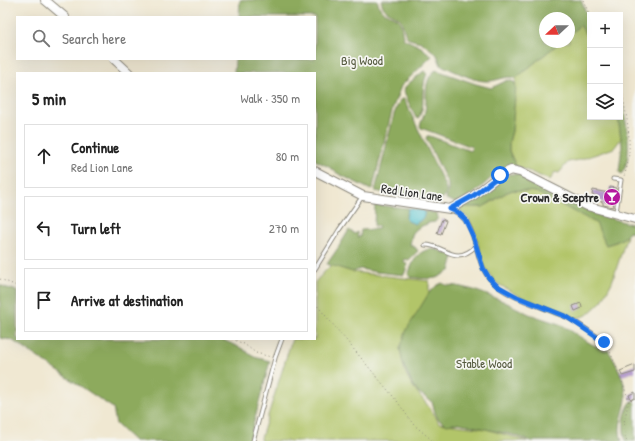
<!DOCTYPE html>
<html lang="en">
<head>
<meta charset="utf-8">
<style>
	:root { --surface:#fff; --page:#f2f2f2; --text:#222; --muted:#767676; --line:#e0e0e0 }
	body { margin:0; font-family:"Patrick Hand",sans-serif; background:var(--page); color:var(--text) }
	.controls { position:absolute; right:12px; top:12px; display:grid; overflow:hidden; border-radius:0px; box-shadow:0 4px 16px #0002 }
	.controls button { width:36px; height:36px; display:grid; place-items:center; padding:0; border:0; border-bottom:1px solid var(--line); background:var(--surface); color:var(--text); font:20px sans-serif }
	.compass { position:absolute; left:539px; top:12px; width:36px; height:36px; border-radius:50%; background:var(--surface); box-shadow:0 4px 16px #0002; rotate:248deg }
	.stop { position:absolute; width:12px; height:12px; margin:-9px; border:3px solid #1a73e8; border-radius:50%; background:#fff }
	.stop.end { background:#1a73e8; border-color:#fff; box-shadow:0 1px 4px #0008 }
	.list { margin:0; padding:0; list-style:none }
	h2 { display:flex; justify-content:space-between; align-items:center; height:52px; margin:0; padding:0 16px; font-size:17px }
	h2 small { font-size:13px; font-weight:400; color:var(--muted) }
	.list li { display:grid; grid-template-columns:26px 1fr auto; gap:12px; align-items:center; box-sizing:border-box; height:64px; margin:0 8px 8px; padding:0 8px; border:1px solid var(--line); border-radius:0px }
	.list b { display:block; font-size:15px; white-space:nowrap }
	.list p { margin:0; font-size:13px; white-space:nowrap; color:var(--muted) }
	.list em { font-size:13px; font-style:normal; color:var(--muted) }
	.icon { flex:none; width:22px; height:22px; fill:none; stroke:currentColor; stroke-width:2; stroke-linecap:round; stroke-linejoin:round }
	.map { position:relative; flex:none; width:635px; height:441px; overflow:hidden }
	.search { position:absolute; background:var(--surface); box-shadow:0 4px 16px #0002; left:16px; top:16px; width:300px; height:44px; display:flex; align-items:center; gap:10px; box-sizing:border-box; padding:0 14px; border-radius:0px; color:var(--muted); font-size:15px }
	.panel { position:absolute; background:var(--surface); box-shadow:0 4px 16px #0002; left:16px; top:72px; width:300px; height:268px; border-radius:0px }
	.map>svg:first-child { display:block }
</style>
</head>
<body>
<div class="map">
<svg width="635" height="441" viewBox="0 0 635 441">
	<rect width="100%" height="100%" fill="#f6f6f2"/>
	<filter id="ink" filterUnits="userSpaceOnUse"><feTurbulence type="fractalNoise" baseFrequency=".025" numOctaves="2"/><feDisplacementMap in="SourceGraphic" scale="8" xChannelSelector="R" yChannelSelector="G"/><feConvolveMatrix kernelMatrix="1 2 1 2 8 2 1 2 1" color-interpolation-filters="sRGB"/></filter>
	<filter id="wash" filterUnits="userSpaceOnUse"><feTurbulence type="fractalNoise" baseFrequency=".012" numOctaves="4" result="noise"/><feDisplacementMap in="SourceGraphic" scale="16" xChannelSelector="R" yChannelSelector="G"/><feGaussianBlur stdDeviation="0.9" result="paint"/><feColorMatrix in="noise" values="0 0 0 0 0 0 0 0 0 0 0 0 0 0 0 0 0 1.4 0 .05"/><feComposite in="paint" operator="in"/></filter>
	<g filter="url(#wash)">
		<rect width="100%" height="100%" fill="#f0e8d2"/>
		<path fill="#b2c569" stroke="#6e784a" d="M 580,25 L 590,41 L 590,117 L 618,117 L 621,139 L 614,148 L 579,160 L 568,162 L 559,173 L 555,172 L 550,180 L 516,166 L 509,151 L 509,142 L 512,131 L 516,78 L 560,42 L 569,42 L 569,35 Z
			M 513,190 L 536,192 L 547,198 L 552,200 L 596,223 L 606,245 L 616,242 L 627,236 L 612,282 L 602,301 L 587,315 L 575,319 L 515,294 L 495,282 L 484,266 L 477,240 L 469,219 L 459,210 C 467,203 476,210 484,206 C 495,202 502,193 513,190 Z
			M 331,265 L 353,272 L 429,281 L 429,293 L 400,348 C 402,357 403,368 407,376 C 415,393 431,406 439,423 L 486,429 L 527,441 L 260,441 L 292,339 L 315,339 L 315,282 Z"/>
		<path fill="#8daa5d" stroke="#5c6a44" d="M 240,0 L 377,0 L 380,8 L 382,11 L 398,19 C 403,25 401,32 404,39 L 421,47 L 432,56 L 401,86 L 393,107 L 373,187 L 371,190 L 337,173 L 329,167 L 315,160 L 315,73 L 234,73 L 235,59 L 315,59 L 315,17 L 239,17 Z
			M 381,0 L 581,0 L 590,22 L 590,41 L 580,25 L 569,35 L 569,18 L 545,18 L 545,42 L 560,42 L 516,78 C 504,75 497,82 485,81 C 474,81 452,70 441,65 L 437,55 L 434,52 L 421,42 L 409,39 L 406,36 L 401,20 C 392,11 384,15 381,0 Z
			M 436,70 L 476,84 L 491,88 L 508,80 L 514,82 L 516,86 L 512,131 L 509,142 L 509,151 L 516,166 C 502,164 484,186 473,194 C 468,197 462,200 456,203 L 446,199 L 448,191 L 448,184 L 426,138 L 427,136 L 430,136 L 470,151 L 472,147 L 421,128 L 420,126 C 421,121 424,117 425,111 C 428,97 422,80 436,70 Z
			M 424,71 L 427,73 C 426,77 424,81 424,85 C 421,99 426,105 418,119 L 416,118 L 407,99 L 404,91 L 405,87 L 408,84 Z
			M 620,94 C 625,118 635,151 622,174 L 619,172 L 622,146 L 618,117 L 620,117 Z
			M 402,99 L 404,99 L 445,186 C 447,191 447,196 441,199 L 424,198 L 411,195 L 392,194 L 375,191 L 394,114 L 400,100 Z
			M 509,174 L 518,174 L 569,200 L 602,216 L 635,225 L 635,234 L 629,231 C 626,240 614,242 606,245 L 596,223 L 552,200 L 547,198 L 536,192 L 513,190 L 507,192 L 483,207 L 464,207 L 462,208 L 460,207 Z
			M 375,205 L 408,208 L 408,212 L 406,216 L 408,221 L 415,224 L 425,213 L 424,211 L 437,213 L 438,218 L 435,222 L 428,223 L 428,224 C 423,225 414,229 412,235 C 411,238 411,242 410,245 L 413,245 L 413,247 L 415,247 L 418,251 L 409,260 L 405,259 L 404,262 L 408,264 L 404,275 L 376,272 L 360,269 L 353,272 L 327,264 L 338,248 L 349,230 L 355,234 L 357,232 L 358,233 L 357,237 L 360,237 L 361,230 L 378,229 L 379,226 L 374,226 Z
			M 430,249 L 438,250 L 454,256 L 450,271 C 445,272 443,275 439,277 C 432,280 417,278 410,277 L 408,275 C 413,262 416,252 430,249 Z
			M 442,283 L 446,285 L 457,286 L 474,290 L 503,301 L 529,314 L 562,325 L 588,342 L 602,350 L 606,351 L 608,350 C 616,362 627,384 626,399 C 625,413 616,425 622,441 L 532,441 L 513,435 L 459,423 L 447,425 L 438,419 L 435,413 L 433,405 L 432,402 L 418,392 L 413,386 L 403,364 L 400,349 L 407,329 L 429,293 L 436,286 Z
			M 0,285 L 4,287 L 17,291 L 17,339 L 221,339 L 241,348 L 254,357 L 270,361 L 249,441 L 134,441 L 116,424 L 113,408 L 12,340 L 0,338 Z
			M 633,400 L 635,404 L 635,441 L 626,441 C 622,430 623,409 633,400 Z"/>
		<path fill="#54c2cc" stroke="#40767c" d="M 408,208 L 424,211 C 426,217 420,221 415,224 L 408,221 L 406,219 C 406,215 408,212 408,208 Z"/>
		<g id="blocks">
			<path fill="#b59ccc" d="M 610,187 L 616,188 L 613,207 L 603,205 L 603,202 L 598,201 L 598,196 L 592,195 L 593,190 L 609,193 Z
				M 442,219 L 446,221 L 441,234 L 437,233 Z
				M 581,303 L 582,308 L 575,311 L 573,306 Z
				M 635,365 L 635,372 L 622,376 L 620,371 Z
				M 635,392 L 635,398 L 631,400 L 629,395 Z"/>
		</g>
	</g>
	<g filter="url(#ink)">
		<use href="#blocks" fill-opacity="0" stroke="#8e8a7e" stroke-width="1"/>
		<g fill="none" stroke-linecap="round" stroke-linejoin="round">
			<g stroke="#8e8a7e" stroke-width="5">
				<path id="service" d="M 613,179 L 621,180 L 616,212
					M 451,210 C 480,221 472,259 490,279 C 507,299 543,306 566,317 C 579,323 593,334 605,342
					M 425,245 C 446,245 454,267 476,246
					M 315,269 L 339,230 L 362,197
					M 253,441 L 275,358 L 282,339"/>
			</g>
			<g stroke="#8e8a7e" stroke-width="10">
				<path id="tertiary" d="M 45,0 L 65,17
					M 114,59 L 129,73
					M 315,171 L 363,196 L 450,209 L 473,196 L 500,175 L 511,170 L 520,172 L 587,206 L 635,219"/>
			</g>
			<path stroke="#8e8a7e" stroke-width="1" stroke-dasharray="1 3" stroke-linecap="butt" d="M 583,0 L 590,16
				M 620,84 C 626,112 635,149 624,176
				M 0,279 L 17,286
				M 315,303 L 397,401 L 413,424 L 433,441
				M 232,339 L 244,344 L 256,353 L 271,357
				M 607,345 L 609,349 L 629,400 L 624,422 L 625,438 L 627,441"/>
			<use href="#service" stroke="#fff" stroke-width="3"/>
			<use href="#tertiary" stroke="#fff" stroke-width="8"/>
		</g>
	</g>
	<g fill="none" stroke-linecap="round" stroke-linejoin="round" filter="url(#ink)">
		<path stroke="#1a73e8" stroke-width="5" d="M 500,175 L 473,196 L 450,209 L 457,212 L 465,219 L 473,236 L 483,268 L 489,278 L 497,286 L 517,297 L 567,317 L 604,342"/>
	</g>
	<defs>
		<g id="bar-disc" transform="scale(0.9)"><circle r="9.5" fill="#b5179e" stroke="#f6f6f2"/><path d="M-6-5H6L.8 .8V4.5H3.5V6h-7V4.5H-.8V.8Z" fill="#fff"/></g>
	</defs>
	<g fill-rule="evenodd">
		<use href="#bar-disc" x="612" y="197"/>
	</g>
	<g text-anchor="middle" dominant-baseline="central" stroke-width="3.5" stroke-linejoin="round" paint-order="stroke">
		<g font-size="13" fill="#54593e" stroke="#f6f6f2">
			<text x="362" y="60">Big Wood</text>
			<text x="484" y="363">Stable Wood</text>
		</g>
		<g font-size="13" fill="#2b2b2b" stroke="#f6f6f2">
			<text transform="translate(412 192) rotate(8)">Red Lion Lane</text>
		</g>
		<g font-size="13" font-weight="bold" fill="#2b2b2b" stroke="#f6f6f2" text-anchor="end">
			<text x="599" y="197">Crown &amp; Sceptre</text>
		</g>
	</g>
</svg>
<div class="controls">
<button>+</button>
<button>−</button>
<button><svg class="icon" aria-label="layers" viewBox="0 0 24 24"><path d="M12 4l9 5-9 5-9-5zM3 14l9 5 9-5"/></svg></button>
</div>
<svg class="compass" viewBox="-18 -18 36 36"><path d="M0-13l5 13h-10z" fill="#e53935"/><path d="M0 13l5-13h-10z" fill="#767676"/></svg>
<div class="stop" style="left:500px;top:175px"></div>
<div class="stop end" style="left:604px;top:342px"></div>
<div class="search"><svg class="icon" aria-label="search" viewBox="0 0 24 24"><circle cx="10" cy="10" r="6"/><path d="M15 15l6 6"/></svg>Search here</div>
<section class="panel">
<h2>5 min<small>Walk · 350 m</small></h2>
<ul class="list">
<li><svg class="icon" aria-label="ahead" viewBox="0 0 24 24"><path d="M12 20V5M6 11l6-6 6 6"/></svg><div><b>Continue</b><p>Red Lion Lane</p></div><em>80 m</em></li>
<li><svg class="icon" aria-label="left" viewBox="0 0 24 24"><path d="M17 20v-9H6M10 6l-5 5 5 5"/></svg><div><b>Turn left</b></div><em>270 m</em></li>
<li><svg class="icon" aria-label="arrive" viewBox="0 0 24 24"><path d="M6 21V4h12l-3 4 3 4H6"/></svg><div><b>Arrive at destination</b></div></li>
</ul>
</section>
</div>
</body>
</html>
